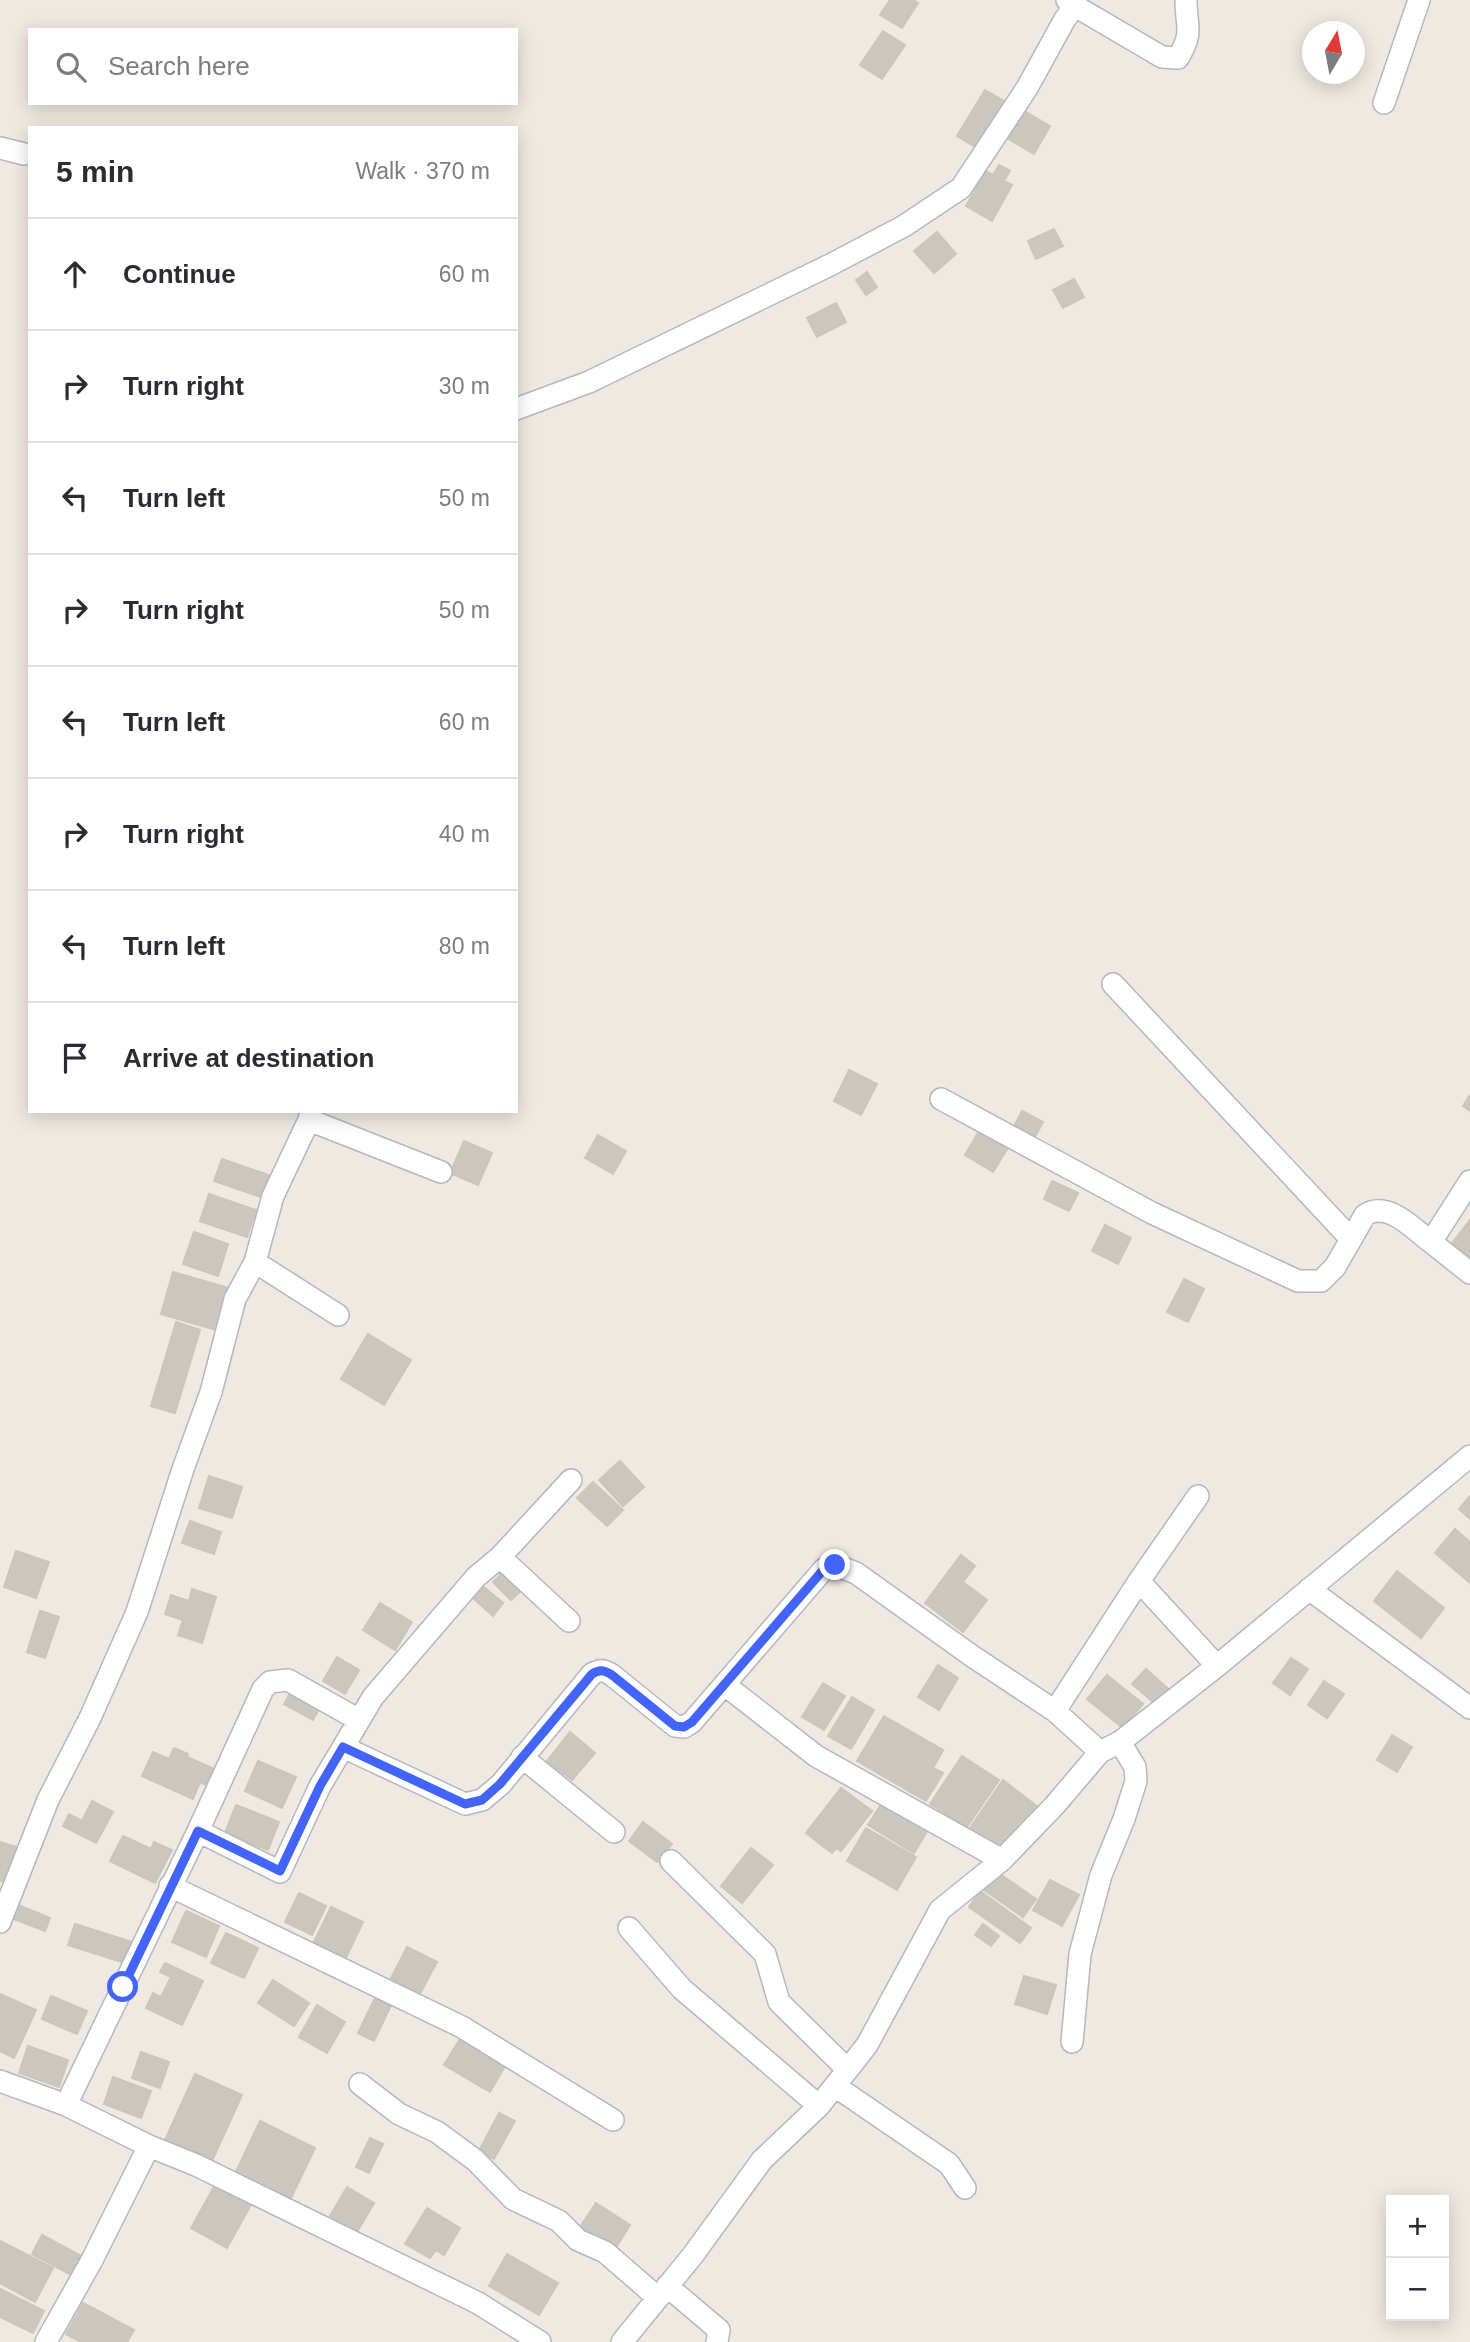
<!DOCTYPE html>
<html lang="en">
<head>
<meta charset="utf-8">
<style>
	:root { --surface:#fff; --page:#f7f7f7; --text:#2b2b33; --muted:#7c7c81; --line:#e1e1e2 }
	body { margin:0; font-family:Helvetica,sans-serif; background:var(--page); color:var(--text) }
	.controls { position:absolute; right:21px; bottom:21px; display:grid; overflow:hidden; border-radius:0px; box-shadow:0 4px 18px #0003 }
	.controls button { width:63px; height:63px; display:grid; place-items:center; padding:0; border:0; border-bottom:2px solid var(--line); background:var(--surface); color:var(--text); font:35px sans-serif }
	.compass { position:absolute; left:1302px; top:21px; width:63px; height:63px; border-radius:50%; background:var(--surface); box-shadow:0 4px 18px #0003; rotate:10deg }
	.stop { position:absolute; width:21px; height:21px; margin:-16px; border:5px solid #4264fb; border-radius:50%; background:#fff }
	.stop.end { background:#4264fb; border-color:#fff; box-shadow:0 2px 7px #0008 }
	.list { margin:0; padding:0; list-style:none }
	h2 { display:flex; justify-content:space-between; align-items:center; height:91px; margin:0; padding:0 28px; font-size:30px }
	h2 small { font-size:23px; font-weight:400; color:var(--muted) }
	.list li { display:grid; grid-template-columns:46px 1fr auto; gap:21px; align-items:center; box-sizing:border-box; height:112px; padding:0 28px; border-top:2px solid var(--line) }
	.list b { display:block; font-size:26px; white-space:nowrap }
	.list em { font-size:23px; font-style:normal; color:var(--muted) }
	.icon { flex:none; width:38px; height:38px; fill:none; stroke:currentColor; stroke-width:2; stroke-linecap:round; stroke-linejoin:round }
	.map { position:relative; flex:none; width:1470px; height:2342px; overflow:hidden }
	.search { position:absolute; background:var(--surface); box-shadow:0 4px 18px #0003; left:28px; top:28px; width:490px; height:77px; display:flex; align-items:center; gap:18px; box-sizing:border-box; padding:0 24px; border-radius:0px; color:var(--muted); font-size:26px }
	.panel { position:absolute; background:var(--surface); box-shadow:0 4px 18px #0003; left:28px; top:126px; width:490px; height:987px; border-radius:0px }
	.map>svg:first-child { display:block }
</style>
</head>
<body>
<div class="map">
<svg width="1470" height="2342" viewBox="0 0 1470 2342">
	<rect width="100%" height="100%" fill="#efe9e1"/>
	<path fill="#cbc7bf" stroke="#cbc5ba" stroke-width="2" d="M 890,0 L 913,0 L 918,3 L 902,28 L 880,15 Z
		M 883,31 L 905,45 L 882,79 L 860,65 Z
		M 985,90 L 1011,105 L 980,150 L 957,136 Z
		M 1021,109 L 1050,126 L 1034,154 L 1005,137 Z
		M 999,165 L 1010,171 L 1004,181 L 1012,185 L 992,221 L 966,206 L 986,171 L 993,175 Z
		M 1054,229 L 1063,246 L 1036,259 L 1028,241 Z
		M 937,232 L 956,254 L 934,273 L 914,251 Z
		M 867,272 L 877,287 L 866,295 L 856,280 Z
		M 1074,279 L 1084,297 L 1063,308 L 1053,290 Z
		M 836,303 L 846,322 L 817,337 L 807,318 Z
		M 849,1070 L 877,1084 L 861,1115 L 834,1101 Z
		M 1470,1095 L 1470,1111 L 1463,1106 Z
		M 1022,1111 L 1043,1122 L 1034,1139 L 1013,1128 Z
		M 982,1126 L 1011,1143 L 993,1172 L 965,1155 Z
		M 598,1135 L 626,1151 L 613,1174 L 585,1158 Z
		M 464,1141 L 492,1153 L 478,1185 L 450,1173 Z
		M 222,1159 L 277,1178 L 269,1200 L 214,1181 Z
		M 1052,1181 L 1078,1193 L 1069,1211 L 1044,1199 Z
		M 209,1194 L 256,1210 L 247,1237 L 200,1221 Z
		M 1470,1220 L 1470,1257 L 1452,1243 Z
		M 1105,1225 L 1131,1238 L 1118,1264 L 1092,1251 Z
		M 194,1232 L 228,1244 L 218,1276 L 183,1264 Z
		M 173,1272 L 232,1289 L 220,1331 L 161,1314 Z
		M 1184,1279 L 1204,1289 L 1188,1322 L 1167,1312 Z
		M 176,1322 L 200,1330 L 175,1413 L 151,1406 Z
		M 368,1334 L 411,1360 L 384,1405 L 341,1379 Z
		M 620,1461 L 644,1487 L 623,1506 L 599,1480 Z
		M 209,1476 L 242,1487 L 232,1518 L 199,1508 Z
		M 593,1482 L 623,1510 L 607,1526 L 577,1498 Z
		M 1470,1496 L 1470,1519 L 1459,1509 Z
		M 190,1521 L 221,1532 L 214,1554 L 182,1543 Z
		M 1455,1529 L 1470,1542 L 1470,1583 L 1435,1553 Z
		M 16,1551 L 49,1562 L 36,1598 L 4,1587 Z
		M 961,1555 L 975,1566 L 963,1582 L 987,1600 L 963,1632 L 925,1603 Z
		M 507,1569 L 525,1587 L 511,1600 L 493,1582 Z
		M 1397,1571 L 1444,1608 L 1421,1638 L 1374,1601 Z
		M 484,1587 L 503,1603 L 493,1616 L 474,1599 Z
		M 192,1589 L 216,1597 L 202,1643 L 178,1635 L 183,1620 L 165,1614 L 171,1595 L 189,1601 Z
		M 380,1603 L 412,1622 L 395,1650 L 363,1630 Z
		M 40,1611 L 59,1617 L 45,1658 L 27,1652 Z
		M 337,1657 L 359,1670 L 345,1694 L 323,1681 Z
		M 1291,1658 L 1308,1669 L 1290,1695 L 1273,1683 Z
		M 938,1665 L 958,1678 L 939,1710 L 918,1697 Z
		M 1146,1669 L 1173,1693 L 1160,1708 L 1132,1684 Z
		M 1107,1675 L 1143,1704 L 1123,1728 L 1087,1699 Z
		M 1324,1681 L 1344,1694 L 1327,1718 L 1308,1705 Z
		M 823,1683 L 845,1696 L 824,1730 L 802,1717 Z
		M 293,1688 L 322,1704 L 313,1720 L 284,1704 Z
		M 852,1697 L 874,1710 L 851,1749 L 828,1736 Z
		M 884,1716 L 943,1750 L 933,1768 L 943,1773 L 926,1801 L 857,1761 Z
		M 570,1732 L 595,1753 L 572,1780 L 547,1761 Z
		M 1392,1735 L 1412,1747 L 1397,1772 L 1377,1760 Z
		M 174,1748 L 188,1754 L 187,1757 L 219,1771 L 211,1787 L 200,1782 L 193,1799 L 142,1776 L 153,1752 L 169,1759 Z
		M 962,1756 L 999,1780 L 967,1827 L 930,1804 Z
		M 258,1761 L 296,1777 L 282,1808 L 245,1791 Z
		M 1003,1780 L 1039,1808 L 1001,1853 L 968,1831 Z
		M 841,1788 L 872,1811 L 841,1851 L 836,1848 L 832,1853 L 806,1833 Z
		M 92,1801 L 113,1812 L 96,1843 L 63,1826 L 69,1814 L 82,1821 Z
		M 883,1801 L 929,1828 L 914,1853 L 868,1825 Z
		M 236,1805 L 279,1822 L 268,1850 L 225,1833 Z
		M 643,1822 L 672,1844 L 657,1862 L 629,1841 Z
		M 866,1828 L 916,1857 L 897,1890 L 847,1861 Z
		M 123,1836 L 151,1849 L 154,1842 L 172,1850 L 155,1883 L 110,1861 Z
		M 0,1842 L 16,1847 L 5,1882 L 0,1881 Z
		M 751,1848 L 773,1865 L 742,1903 L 721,1886 Z
		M 997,1872 L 1036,1899 L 1023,1917 L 984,1890 Z
		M 1050,1880 L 1079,1895 L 1062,1926 L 1033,1910 Z
		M 980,1891 L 1031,1928 L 1020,1943 L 969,1907 Z
		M 299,1893 L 326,1906 L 312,1935 L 285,1922 Z
		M 16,1904 L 50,1918 L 45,1931 L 11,1918 Z
		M 331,1907 L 363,1922 L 345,1960 L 313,1944 Z
		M 186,1911 L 219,1926 L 206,1957 L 172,1942 Z
		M 75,1924 L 132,1942 L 125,1963 L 68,1945 Z
		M 983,1924 L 999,1936 L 991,1946 L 975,1935 Z
		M 226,1933 L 258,1948 L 244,1978 L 211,1963 Z
		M 407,1947 L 437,1962 L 420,1994 L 391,1978 Z
		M 165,1963 L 203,1981 L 182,2025 L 146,2008 L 153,1993 L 161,1997 L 171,1977 L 160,1972 Z
		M 1024,1976 L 1056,1985 L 1047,2014 L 1015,2004 Z
		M 273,1980 L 309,2003 L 294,2026 L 258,2003 Z
		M 0,1994 L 36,2010 L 14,2058 L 0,2051 Z
		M 377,1994 L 393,2001 L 374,2041 L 358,2033 Z
		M 51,1996 L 87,2011 L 77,2034 L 42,2019 Z
		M 317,2005 L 345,2022 L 327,2053 L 299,2037 Z
		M 463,2034 L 508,2061 L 490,2092 L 444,2065 Z
		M 28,2046 L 68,2060 L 59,2087 L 19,2073 Z
		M 141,2052 L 169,2062 L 160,2088 L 132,2078 Z
		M 195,2074 L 242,2095 L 212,2161 L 165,2140 Z
		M 113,2077 L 151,2091 L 141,2118 L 104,2104 Z
		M 499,2113 L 515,2121 L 494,2159 L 479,2151 Z
		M 260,2121 L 315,2148 L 289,2202 L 234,2176 Z
		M 370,2138 L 383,2144 L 369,2173 L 356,2167 Z
		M 216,2183 L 252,2203 L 227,2248 L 191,2228 Z
		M 347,2187 L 374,2203 L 357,2232 L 330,2216 Z
		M 596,2203 L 630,2225 L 613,2252 L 578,2230 Z
		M 427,2208 L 460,2228 L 444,2255 L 436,2250 L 430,2258 L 405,2244 Z
		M 42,2235 L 85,2258 L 75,2277 L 32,2254 Z
		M 0,2241 L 53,2268 L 35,2302 L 0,2283 Z
		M 507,2254 L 558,2283 L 539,2315 L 489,2286 Z
		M 0,2289 L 44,2311 L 33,2333 L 0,2317 Z
		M 83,2303 L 134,2330 L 127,2342 L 81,2342 L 66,2334 Z"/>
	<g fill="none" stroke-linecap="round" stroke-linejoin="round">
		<g stroke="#b4b7c1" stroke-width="24">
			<path id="minor" d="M 1075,6 L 1162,57 L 1178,58 C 1194,32 1186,27 1186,0
				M 1384,103 L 1419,0
				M 0,148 L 24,154
				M 516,409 L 589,382 L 830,265 L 904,226 L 961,188 L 1027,88 L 1065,19 L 1075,6 L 1067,0
				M 1113,984 L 1351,1239
				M 941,1099 L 1152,1213 L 1298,1281 L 1321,1281 L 1335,1267 L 1365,1215 C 1388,1200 1413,1229 1431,1242
				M 309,1120 L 441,1172
				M 1470,1181 L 1431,1242 L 1470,1273
				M 255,1262 L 338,1315
				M 500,1557 L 569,1621
				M 1139,1581 L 1217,1666
				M 1309,1589 L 1470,1708
				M 725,1685 L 816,1756 L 1002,1860
				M 1055,1711 L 1139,1581 L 1198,1496
				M 343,1747 L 465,1804 L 482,1800 L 501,1784 L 592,1674 C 600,1669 604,1670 612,1675 L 675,1726 L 684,1727 L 692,1722 L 824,1569 L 835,1565 L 856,1573 L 972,1656 L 1055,1711 L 1100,1752
				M 522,1757 L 614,1832
				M 198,1831 L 280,1872 L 320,1786 L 373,1697 L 476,1577 L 500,1557 L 571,1480
				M 671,1861 L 765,1954 L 779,2002 L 847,2069
				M 170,1886 L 462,2027 L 613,2120
				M 0,1922 L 48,1800 L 90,1718 L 137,1612 L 183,1469 L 211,1392 L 235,1299 L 255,1262 L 273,1196 L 309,1120 L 311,1111
				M 629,1928 L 682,1989 L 819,2106
				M 1072,2042 L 1080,1954 L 1101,1875 L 1124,1819 L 1136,1781 L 1135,1767 L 1120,1742
				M 0,2081 L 66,2105 L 149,2146 L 196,2165 L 478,2303 L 540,2342
				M 360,2084 L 399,2114 L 437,2132 L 475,2160 L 513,2199 L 559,2221 L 578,2240 L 605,2252 L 657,2297
				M 835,2086 L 949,2164 L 965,2188
				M 66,2105 L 198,1831 L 263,1689 L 270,1682 L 288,1680 L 359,1720
				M 667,2286 L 719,2330 L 717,2342
				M 46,2342 L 92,2260 L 149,2146
				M 622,2342 L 693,2255 L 762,2160 L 819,2106 L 867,2045 L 940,1910 L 1002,1860 L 1055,1805 L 1100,1752 L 1120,1742 L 1217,1666 L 1470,1456"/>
		</g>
		<use href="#minor" stroke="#fff" stroke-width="21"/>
	</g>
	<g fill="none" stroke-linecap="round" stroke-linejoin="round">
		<path stroke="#4264fb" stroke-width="9" d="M 123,1987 L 198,1831 L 280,1871 L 320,1786 L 343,1747 L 465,1804 L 482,1800 L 500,1784 L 592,1674 C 600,1669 604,1670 612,1675 L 675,1726 L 684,1727 L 692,1722 L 824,1569 L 835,1565"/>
	</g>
</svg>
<div class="controls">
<button>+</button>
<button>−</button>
</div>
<svg class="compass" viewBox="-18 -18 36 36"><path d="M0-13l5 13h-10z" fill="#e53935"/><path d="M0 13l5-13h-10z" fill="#7c7c81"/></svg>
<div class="stop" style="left:123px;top:1987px"></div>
<div class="stop end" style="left:835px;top:1565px"></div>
<div class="search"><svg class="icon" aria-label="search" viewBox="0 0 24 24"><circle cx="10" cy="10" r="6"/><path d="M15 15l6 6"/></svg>Search here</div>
<section class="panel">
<h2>5 min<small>Walk · 370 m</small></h2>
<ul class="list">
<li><svg class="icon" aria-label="ahead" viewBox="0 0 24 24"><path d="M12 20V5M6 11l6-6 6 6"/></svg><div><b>Continue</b></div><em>60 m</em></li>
<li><svg class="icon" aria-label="right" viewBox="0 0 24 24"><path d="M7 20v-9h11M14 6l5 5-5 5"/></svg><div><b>Turn right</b></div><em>30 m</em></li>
<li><svg class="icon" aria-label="left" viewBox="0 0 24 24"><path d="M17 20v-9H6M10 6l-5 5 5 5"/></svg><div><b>Turn left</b></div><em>50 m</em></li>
<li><svg class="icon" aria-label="right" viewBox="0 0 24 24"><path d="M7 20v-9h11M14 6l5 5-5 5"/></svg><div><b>Turn right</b></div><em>50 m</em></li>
<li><svg class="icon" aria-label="left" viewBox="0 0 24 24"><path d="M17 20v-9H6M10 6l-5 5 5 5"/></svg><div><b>Turn left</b></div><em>60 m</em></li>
<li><svg class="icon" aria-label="right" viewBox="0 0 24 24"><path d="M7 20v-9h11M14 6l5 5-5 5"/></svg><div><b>Turn right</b></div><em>40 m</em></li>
<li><svg class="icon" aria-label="left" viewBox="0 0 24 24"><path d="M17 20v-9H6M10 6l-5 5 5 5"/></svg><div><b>Turn left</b></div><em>80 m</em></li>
<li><svg class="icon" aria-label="arrive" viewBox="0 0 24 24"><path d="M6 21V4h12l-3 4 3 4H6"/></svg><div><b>Arrive at destination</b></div></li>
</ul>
</section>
</div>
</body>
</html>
